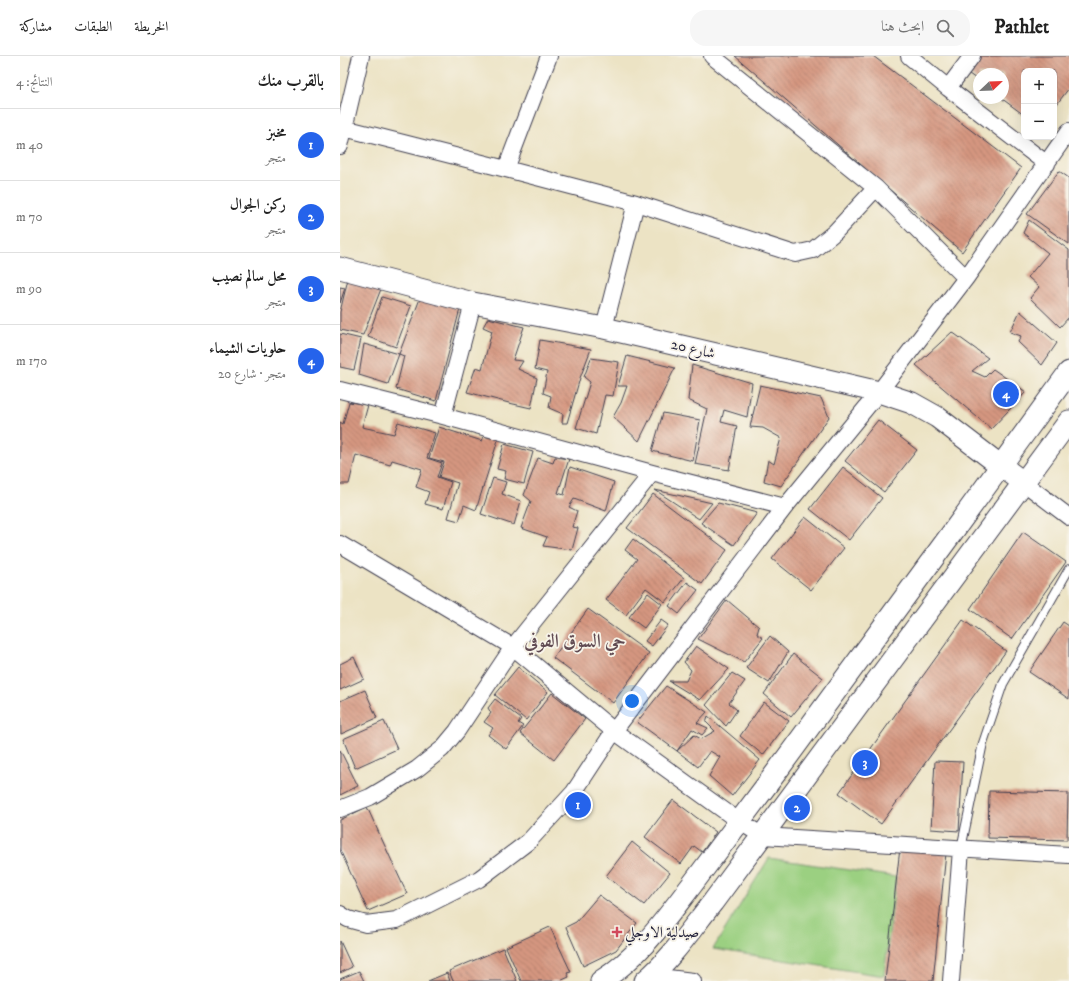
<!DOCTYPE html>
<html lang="ar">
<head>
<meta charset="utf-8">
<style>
	:root { --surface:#fff; --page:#f6f6f6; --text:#222; --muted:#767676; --line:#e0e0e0; --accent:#2563eb }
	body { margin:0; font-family:"IM FELL DW Pica",Amiri,serif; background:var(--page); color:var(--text); direction:rtl }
	.controls { position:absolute; right:12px; top:12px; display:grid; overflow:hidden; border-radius:8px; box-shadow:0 4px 16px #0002 }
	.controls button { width:36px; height:36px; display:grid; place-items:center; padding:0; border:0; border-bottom:1px solid var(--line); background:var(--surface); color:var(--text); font:20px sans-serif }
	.compass { position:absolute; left:633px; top:12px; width:36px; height:36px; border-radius:50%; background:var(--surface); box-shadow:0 4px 16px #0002; rotate:67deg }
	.you { position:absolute; left:292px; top:645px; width:14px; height:14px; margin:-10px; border:3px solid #fff; border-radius:50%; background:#1a73e8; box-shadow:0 0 0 6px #1a73e833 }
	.badge { display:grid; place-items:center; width:26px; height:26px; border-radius:50%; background:var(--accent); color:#fff; font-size:13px; font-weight:700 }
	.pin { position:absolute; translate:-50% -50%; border:2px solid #fff; box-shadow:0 1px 4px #0006 }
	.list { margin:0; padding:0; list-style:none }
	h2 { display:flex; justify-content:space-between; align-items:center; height:52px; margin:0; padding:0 16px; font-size:17px }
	h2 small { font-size:13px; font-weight:400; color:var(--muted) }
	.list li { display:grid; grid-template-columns:26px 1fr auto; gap:12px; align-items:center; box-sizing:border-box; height:72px; padding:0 16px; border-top:1px solid var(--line) }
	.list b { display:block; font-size:15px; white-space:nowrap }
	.list p { margin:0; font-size:13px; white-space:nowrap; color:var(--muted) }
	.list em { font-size:13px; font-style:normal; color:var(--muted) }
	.icon { flex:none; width:22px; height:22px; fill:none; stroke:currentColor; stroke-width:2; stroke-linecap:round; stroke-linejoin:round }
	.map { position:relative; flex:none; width:729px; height:925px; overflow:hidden; direction:ltr }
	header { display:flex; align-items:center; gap:24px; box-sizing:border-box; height:56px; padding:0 20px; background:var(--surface); border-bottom:1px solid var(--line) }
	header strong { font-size:19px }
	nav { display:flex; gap:22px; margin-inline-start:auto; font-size:14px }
	.search { width:280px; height:36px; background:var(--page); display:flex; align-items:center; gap:10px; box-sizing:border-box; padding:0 14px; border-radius:16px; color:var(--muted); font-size:15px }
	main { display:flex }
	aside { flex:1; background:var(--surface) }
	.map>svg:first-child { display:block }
</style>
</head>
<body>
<header>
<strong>Pathlet</strong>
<div class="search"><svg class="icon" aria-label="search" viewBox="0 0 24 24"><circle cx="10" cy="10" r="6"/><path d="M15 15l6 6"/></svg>ابحث هنا</div>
<nav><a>الخريطة</a><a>الطبقات</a><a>مشاركة</a></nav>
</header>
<main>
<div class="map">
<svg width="729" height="925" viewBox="0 0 729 925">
	<defs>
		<pattern id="building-back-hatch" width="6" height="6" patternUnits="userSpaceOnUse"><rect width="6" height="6" fill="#d59680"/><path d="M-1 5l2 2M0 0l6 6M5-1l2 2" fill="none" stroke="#ac7a6a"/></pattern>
	</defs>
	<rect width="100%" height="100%" fill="#f7f3e8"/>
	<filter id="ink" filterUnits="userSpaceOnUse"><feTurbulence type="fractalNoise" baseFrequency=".025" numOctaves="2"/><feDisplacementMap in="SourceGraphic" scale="8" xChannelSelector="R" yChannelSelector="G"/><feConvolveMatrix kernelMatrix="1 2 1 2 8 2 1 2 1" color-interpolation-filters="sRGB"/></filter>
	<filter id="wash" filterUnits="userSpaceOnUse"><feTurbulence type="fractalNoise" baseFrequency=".012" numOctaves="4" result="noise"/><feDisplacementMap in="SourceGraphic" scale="16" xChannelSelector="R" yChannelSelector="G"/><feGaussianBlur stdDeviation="0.9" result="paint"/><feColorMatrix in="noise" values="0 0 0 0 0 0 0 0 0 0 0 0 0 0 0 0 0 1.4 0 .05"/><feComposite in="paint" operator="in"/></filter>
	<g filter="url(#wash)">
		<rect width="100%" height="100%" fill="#ece3c4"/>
		<path fill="#9bd081" stroke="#5e795e" d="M 429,802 L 556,821 L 544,920 L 373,893 Z"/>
		<g id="blocks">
			<path fill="url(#building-back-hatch)" d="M 395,0 L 533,0 L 681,112 L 622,196 Z
				M 636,0 L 729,0 L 729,32 L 714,52 L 714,15 L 684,15 L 684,59 L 661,42 L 663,42 L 663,18 L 639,18 L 639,25 L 622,13 Z
				M 719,115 L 729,122 L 729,188 L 687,158 Z
				M 689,164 L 729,194 L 729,261 L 720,271 L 690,242 L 699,231 L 688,221 L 708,197 L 683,177 Z
				M 8,223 L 41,233 L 23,279 L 0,274 L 0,256 Z
				M 0,231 L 5,232 L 0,247 Z
				M 81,240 L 120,253 L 96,345 L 56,333 L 64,300 L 59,298 L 48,328 L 19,319 L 24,288 L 59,298 Z
				M 42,241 L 71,250 L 56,291 L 28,281 Z
				M 680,255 L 717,287 L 702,309 L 678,286 L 681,280 L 670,276 Z
				M 148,262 L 184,271 L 173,304 L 183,305 L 178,313 L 197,322 L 191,352 L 169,347 L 127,336 L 136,311 L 142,313 L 152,275 L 143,271 Z
				M 612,276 L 648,302 L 632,315 L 645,321 L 653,313 L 686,336 L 651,373 L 576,309 Z
				M 0,278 L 21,283 L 14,314 L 0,311 Z
				M 200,284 L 251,293 L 240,322 L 227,367 L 222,367 L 223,358 L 209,352 L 211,340 L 203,337 L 207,316 L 195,313 Z
				M 287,300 L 335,312 L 299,385 L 273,361 L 281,347 L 287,330 L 278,330 Z
				M 251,302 L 279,306 L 273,340 L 265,339 L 256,378 L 236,372 L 250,326 L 244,321 Z
				M 352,309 L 412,327 L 407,361 L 384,354 L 381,366 L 397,370 L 389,414 L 355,408 L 367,353 L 348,344 Z
				M 420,329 L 481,342 L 489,361 L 441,430 L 424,425 L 428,404 L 434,408 L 441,382 L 423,372 L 410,371 Z
				M 9,346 L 28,349 L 22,371 L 54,378 L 58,366 L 95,377 L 87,402 L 102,407 L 97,421 L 111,426 L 103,453 L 85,448 L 89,436 L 76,431 L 82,413 L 52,404 L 50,409 L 16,399 L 9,428 L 0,428 L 0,366 L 3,368 Z
				M 323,357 L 360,364 L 353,405 L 312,395 Z
				M 538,364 L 577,394 L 544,436 L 505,405 Z
				M 99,371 L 142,385 L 144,380 L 158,384 L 136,454 L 124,449 L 119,465 L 108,462 L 118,427 L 99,421 L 104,406 L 89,402 Z
				M 164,388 L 193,396 L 184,428 L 164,423 L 166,415 L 157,413 Z
				M 215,401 L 229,403 L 218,437 L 224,439 L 230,411 L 274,426 L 266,455 L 234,443 L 229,451 L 237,455 L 232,471 L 238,472 L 232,494 L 203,490 L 207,481 L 181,472 L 191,445 L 184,439 L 198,402 L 213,407 Z
				M 503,411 L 542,442 L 509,484 L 470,453 Z
				M 153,422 L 166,426 L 162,438 L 181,445 L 174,469 L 141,458 Z
				M 315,434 L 372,447 L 359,463 Z
				M 313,438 L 387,494 L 362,528 L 287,472 Z
				M 378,447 L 417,457 L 394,489 L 361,467 Z
				M 465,461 L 504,492 L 471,534 L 432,503 Z
				M 683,476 L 726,506 L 672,583 L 630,553 Z
				M 293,483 L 344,522 L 325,546 L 306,532 L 286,559 L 266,544 L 297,503 L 285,494 Z
				M 347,526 L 358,534 L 339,558 L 329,550 Z
				M 308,537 L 322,548 L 304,572 L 289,561 Z
				M 387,544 L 419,571 L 417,578 L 423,582 L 404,606 L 358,583 Z
				M 248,553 L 309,597 L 273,647 L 213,602 Z
				M 321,564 L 328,569 L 312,590 L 305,585 Z
				M 623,564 L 666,595 L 541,768 L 499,737 Z
				M 723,566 L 729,570 L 729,643 L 689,616 Z
				M 430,580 L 448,596 L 429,627 L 406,612 Z
				M 356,590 L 389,613 L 360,644 L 329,625 L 346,625 L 351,614 L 344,606 Z
				M 453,598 L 483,622 L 451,661 L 424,638 Z
				M 14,601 L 24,623 L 0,634 L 0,608 Z
				M 178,611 L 208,636 L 186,664 L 155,639 Z
				M 392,617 L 405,625 L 389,647 L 397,654 L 386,670 L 366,649 Z
				M 326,630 L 367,656 L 357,667 L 368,672 L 362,679 L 352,673 L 337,695 L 354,679 L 361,683 L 375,675 L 366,666 L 368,660 L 420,704 L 392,740 L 369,720 L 380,701 L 370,695 L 358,711 L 337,695 L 297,666 Z
				M 25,634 L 37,662 L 1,678 L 0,645 Z
				M 212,637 L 245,663 L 214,704 L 180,677 Z
				M 155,643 L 181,663 L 178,667 L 183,670 L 166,693 L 148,679 L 153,672 L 144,666 L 151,657 L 148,652 Z
				M 424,646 L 449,665 L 423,699 L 400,680 Z
				M 44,665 L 57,693 L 15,712 L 3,683 Z
				M 0,694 L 18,730 L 0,739 Z
				M 595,705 L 623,706 L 619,775 L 591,773 Z
				M 649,735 L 728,737 L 727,784 L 648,782 Z
				M 333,744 L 376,776 L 362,796 L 354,790 L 341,808 L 305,781 Z
				M 27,751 L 67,838 L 28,855 L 0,794 L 0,764 Z
				M 292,786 L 330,817 L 304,849 L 266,820 Z
				M 560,792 L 606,797 L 593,925 L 545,925 Z
				M 259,839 L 297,867 L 276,894 L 243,910 L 226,871 L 236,866 Z
				M 210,871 L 231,916 L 227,917 L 229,921 L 220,925 L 181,925 L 166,891 Z
				M 0,885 L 12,911 L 0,917 Z
				M 163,892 L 177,925 L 113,925 L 109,915 Z
				M 19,915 L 24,925 L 0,925 L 0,923 Z
				M 107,917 L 110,925 L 88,925 Z"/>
		</g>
	</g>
	<g filter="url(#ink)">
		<use href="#blocks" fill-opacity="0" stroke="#403f50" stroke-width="1"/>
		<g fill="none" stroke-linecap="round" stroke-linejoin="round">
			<g stroke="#403f50" stroke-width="10">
				<path id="service" d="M 621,793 L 643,687 L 663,628 L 729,513"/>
			</g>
			<g stroke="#403f50" stroke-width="18">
				<path id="minor" d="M 372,0 L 536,132
					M 569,0 L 608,32 L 707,108
					M 608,32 L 632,0
					M 4,72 L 166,113 L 209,0
					M 0,90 L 21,0
					M 166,113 L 296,147 L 455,198 L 473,194 L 495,176 L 536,132 L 626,222
					M 264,272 L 296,147
					M 0,334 L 103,360 L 312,417 L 445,451
					M 103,360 L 133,247
					M 683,426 L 729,461
					M 0,488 L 173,591 L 274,675 L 400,766 L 423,780 L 729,799
					M 0,753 L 30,741 L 77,713 L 102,693 L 117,675 L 173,591 L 312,417
					M 0,858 L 8,863 L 26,868 L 57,864 L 139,823 L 189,785 L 234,736 L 274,675 L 445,451 L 539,336 L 626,222 L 729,75
					M 311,920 L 353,925
					M 611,925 L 621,793"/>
			</g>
			<g stroke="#403f50" stroke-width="23">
				<path id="tertiary" d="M 0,212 L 133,247 L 264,272 L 539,336 L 572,347 L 597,361 L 661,410 L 683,426
					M 261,925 C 299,901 324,865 351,830 C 378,794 405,758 432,722 C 531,587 631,452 729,316
					M 305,925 C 331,903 352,872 373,846 L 729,365"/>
			</g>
			<use href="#service" stroke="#fff" stroke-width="8"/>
			<use href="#minor" stroke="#fff" stroke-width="16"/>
			<use href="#tertiary" stroke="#fff" stroke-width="21"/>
		</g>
	</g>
	<path fill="#d1495b" stroke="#f7f3e8" stroke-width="1.5" d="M275 870h4v4h4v4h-4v4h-4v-4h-4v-4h4z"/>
	<g text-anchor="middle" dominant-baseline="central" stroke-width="3.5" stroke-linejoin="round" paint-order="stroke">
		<g font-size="15" fill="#22223b" stroke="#f7f3e8">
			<text transform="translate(353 293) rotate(13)">شارع 20</text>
		</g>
		<g font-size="15" fill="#22223b" stroke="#f7f3e8" text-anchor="start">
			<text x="285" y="876">صيدلية الاوجلي</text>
		</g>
		<g font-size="19" font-weight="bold" fill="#614b53" stroke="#f7f3e8">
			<text x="235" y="585">حي السوق الفوفي</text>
		</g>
	</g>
</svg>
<div class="controls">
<button>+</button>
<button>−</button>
</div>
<svg class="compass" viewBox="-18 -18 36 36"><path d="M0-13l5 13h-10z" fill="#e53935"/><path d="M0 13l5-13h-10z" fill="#767676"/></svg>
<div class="you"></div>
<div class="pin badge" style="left:238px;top:749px">1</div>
<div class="pin badge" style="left:457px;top:752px">2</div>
<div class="pin badge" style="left:525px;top:707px">3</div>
<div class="pin badge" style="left:666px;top:338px">4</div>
</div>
<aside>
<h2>بالقرب منك<small>النتائج: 4</small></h2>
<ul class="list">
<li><span class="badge">1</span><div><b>مخبز</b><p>متجر</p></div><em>40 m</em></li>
<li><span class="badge">2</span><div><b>ركن الجوال</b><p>متجر</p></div><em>70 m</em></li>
<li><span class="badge">3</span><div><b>محل سالم نصيب</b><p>متجر</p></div><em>90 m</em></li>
<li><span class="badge">4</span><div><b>حلويات الشيماء</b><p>متجر · شارع 20</p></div><em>170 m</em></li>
</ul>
</aside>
</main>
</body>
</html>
